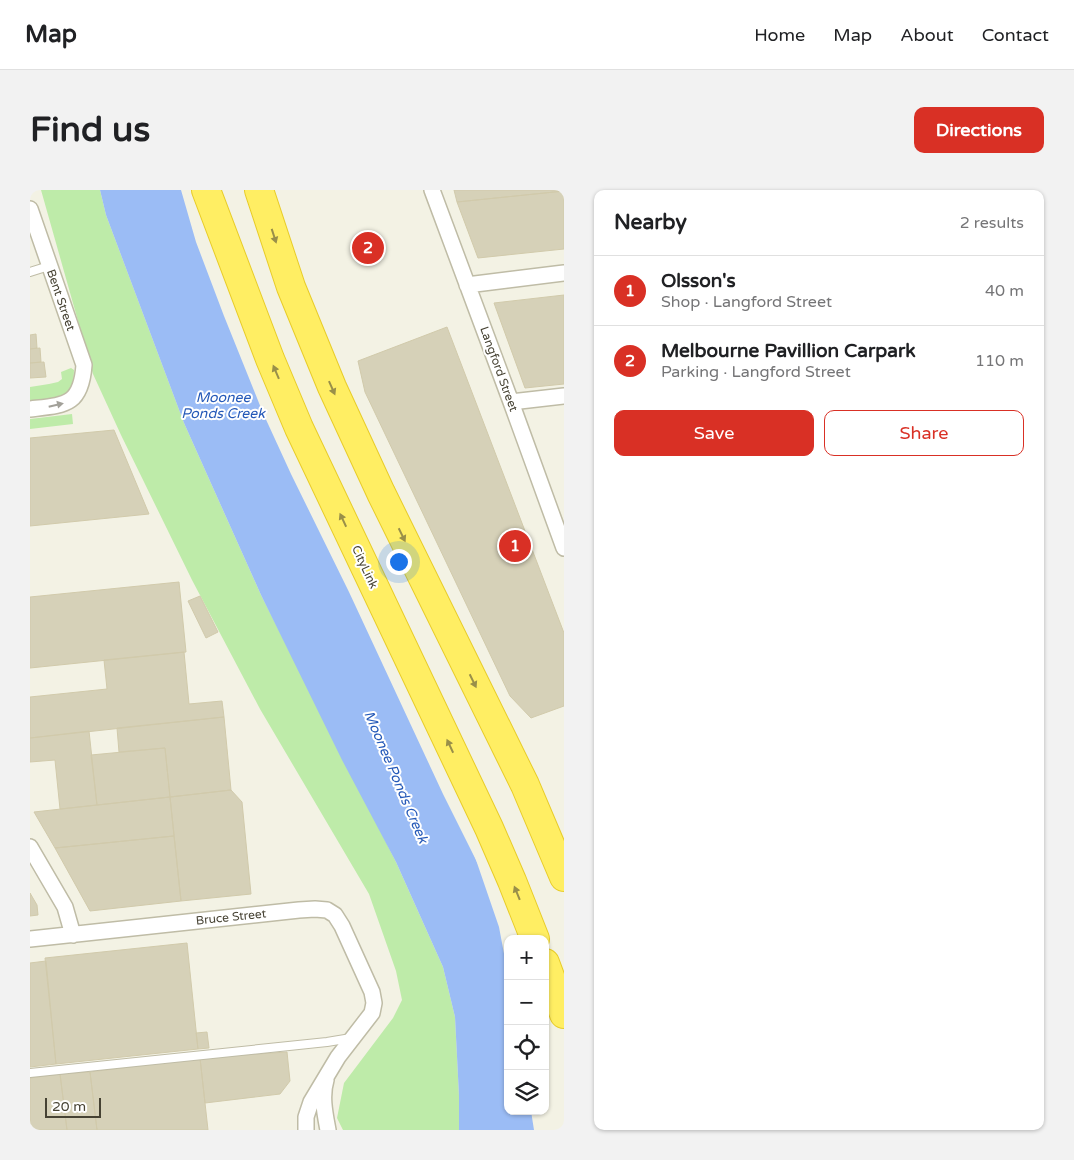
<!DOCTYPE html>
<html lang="en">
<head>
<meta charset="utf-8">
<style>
	:root { --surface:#fff; --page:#f2f2f2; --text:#202124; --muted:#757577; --line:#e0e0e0; --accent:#d93025 }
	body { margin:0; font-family:"Varela Round",sans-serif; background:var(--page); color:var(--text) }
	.controls { position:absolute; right:15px; bottom:15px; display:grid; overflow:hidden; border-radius:10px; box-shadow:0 1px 4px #0004 }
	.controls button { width:45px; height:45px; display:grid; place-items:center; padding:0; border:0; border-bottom:1px solid var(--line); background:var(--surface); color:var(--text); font:25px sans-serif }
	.scale { position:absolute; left:15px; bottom:12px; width:56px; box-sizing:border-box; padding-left:5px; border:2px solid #464233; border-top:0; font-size:14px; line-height:18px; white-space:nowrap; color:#464233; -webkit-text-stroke:4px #fff; paint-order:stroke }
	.you { position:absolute; left:368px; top:371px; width:18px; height:18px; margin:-12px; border:4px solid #fff; border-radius:50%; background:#1a73e8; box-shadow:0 0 0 8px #1a73e833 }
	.badge { display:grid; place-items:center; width:32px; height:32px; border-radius:50%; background:var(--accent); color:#fff; font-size:16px; font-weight:700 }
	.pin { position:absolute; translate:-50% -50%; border:2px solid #fff; box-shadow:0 1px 5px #0006 }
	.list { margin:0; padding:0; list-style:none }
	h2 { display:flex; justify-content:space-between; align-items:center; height:65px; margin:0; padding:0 20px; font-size:21px }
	h2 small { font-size:16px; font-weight:400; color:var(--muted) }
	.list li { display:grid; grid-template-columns:32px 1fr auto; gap:15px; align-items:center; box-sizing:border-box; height:70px; padding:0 20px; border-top:1px solid var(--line) }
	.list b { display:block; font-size:19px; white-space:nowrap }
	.list p { margin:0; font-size:16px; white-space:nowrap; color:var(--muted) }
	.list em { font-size:16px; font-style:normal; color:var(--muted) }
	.actions { display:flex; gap:10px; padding:15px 20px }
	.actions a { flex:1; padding:11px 0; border:1px solid var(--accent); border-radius:10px; text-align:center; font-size:18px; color:var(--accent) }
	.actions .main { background:var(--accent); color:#fff }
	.icon { flex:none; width:28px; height:28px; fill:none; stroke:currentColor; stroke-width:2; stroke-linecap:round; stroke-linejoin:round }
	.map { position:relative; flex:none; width:534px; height:940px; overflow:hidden; border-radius:10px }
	header { display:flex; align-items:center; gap:30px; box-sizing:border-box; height:70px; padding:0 25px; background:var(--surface); border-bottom:1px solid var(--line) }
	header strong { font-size:24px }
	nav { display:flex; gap:28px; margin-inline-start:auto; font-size:18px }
	.intro { display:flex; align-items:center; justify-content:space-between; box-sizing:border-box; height:120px; padding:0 30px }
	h1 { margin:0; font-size:35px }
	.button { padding:12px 22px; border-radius:10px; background:var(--accent); color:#fff; font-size:18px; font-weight:700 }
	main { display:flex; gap:30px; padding:0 30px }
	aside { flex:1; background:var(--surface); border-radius:10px; box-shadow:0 1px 4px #0004 }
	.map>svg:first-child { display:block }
</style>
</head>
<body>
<header>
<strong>Map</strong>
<nav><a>Home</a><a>Map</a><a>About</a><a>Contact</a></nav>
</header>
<div class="intro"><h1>Find us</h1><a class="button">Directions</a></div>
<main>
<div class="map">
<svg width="534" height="940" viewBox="0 0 534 940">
	<rect width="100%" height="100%" fill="#f3f2e4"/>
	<path fill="#beeba9" d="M 11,0 L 70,0 L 76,25 L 154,233 L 231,405 L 366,672 L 413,777 L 425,827 L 429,906 L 429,940 L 313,940 L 307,928 L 314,893 L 363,828 L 372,810 L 366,781 L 339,704 L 230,519 L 162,390 L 91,245 L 63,184 Z
		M 41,178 L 44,180 C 44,191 41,198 35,206 L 0,214 L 0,197 L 19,194 L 28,192 L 32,189 L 31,182 Z
		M 42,224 L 43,234 L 0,239 L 0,229 Z"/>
	<path fill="#9bbcf5" d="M 70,0 L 157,0 L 195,109 L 276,301 L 445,667 L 469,737 L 478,785 L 478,921 L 501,921 L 504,940 L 429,940 L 429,906 L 425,827 L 413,777 L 366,672 L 312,570 L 231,405 L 154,233 L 76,25 Z"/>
	<path fill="#f3f2e4" d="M 151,0 L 160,0 L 198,108 L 279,300 L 448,666 L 457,692 L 413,604 L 319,402 L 261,284 L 233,223 L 194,126 L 166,52 Z"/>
	<path fill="#d6d1b8" stroke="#d1caab" d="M 424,0 L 534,0 L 534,1 L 427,12 Z
		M 534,1 L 534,59 L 448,68 L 427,12 Z
		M 534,105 L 534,194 L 495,198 L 464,113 Z
		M 417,137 L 534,443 L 534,516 L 501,528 L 480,506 L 335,202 L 328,171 Z
		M 6,144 L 7,158 L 0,159 L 0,145 Z
		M 10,158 L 11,172 L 0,173 L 0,159 Z
		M 14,172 L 16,187 L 0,188 L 0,173 Z
		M 84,240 L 119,324 L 0,336 L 0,248 Z
		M 149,392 L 156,462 L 0,478 L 0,407 Z
		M 170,406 L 188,442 L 176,448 L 158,411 Z
		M 154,462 L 159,514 L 192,511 L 194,527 L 0,548 L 0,507 L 77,499 L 74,470 Z
		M 194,527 L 201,600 L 140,607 L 135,558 L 89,562 L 87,538 Z
		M 59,541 L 67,615 L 30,619 L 25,570 L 0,572 L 0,548 Z
		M 135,558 L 140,607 L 67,615 L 61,565 Z
		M 201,600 L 212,612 L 221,704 L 151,711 L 140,607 Z
		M 140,607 L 144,646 L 25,658 L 4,622 Z
		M 144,646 L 151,711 L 60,721 L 25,658 Z
		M 0,703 L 7,715 L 8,725 L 0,726 Z
		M 157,753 L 168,859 L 26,874 L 15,768 Z
		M 16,771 L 26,874 L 0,877 L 0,773 Z
		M 177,842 L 179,858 L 168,859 L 166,843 Z
		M 257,862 L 260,891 L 250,904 L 175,913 L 170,868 Z
		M 170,868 L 178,940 L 67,940 L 60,882 Z
		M 60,882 L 67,940 L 37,940 L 30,884 Z
		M 30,884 L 37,940 L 0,940 L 0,888 Z"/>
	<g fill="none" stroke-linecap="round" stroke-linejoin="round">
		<g stroke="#bfbca6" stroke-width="10">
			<path id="service" d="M 0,82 L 19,76
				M 0,883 L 297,852 L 321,848"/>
		</g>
		<g stroke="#bfbca6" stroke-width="18">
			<path id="minor" d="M 402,0 L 481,212 L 534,358
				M 0,19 L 54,175 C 51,216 35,215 0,219
				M 437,95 L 534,83
				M 481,212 L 534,206
				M 0,657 L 35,717 L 43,745
				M 0,749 L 269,720 L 285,719 L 297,720 L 305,725 L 312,736 L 342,802 L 344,813 L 342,823 L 308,867 L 281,912 L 276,927 L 276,940
				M 296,890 C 291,906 295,924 298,940"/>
		</g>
		<g stroke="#e8cc29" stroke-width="30">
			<path id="motorway" d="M 176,0 L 240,169 L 269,238 L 459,638 L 482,691 L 505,749
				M 229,0 L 261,97 L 302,197 L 351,303 L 495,595 L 534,687
				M 515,773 L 534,824"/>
		</g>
		<use href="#service" stroke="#fff" stroke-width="8"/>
		<use href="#minor" stroke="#fff" stroke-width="15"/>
		<use href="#motorway" stroke="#ffee63" stroke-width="28"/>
	</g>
	<defs><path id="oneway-solid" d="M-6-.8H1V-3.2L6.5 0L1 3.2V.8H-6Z" transform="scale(1.25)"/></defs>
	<g fill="#998f49">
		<use href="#oneway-solid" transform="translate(244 46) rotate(72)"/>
		<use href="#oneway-solid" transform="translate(246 182) rotate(-113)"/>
		<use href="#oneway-solid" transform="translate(302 198) rotate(66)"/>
		<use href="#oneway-solid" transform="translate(313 330) rotate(-115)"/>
		<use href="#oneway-solid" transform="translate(372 345) rotate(64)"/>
		<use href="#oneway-solid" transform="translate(443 491) rotate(64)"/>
		<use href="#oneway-solid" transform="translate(420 556) rotate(-115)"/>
		<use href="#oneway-solid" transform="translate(487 703) rotate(-112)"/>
	</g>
	<use fill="#a2a099" href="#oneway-solid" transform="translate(26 215) rotate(-13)"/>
	<g text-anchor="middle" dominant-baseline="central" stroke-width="4" stroke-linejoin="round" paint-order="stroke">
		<g font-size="12" fill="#464233" stroke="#fff">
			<text transform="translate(31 110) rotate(71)">Bent Street</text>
			<text transform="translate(469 179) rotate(70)">Langford Street</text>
			<text transform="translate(335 377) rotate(65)">CityLink</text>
			<text transform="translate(201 727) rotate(-6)">Bruce Street</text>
		</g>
		<g font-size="14" font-style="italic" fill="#2559b8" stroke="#fff">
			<text x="193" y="207">Moonee<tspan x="193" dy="16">Ponds Creek</tspan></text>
			<text transform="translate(366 587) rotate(67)">Moonee Ponds Creek</text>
		</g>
	</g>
</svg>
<div class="controls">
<button>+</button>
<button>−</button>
<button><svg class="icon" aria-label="locate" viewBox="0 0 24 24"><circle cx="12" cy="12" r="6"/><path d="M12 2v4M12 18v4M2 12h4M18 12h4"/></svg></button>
<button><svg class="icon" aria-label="layers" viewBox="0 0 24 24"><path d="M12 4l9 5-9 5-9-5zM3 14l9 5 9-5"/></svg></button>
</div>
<div class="scale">20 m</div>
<div class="you"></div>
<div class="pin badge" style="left:485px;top:356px">1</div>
<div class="pin badge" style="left:338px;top:58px">2</div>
</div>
<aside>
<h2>Nearby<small>2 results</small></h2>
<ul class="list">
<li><span class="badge">1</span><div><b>Olsson's</b><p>Shop · Langford Street</p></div><em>40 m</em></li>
<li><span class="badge">2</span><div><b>Melbourne Pavillion Carpark</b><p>Parking · Langford Street</p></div><em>110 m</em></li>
</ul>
<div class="actions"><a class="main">Save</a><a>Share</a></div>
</aside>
</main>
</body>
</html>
